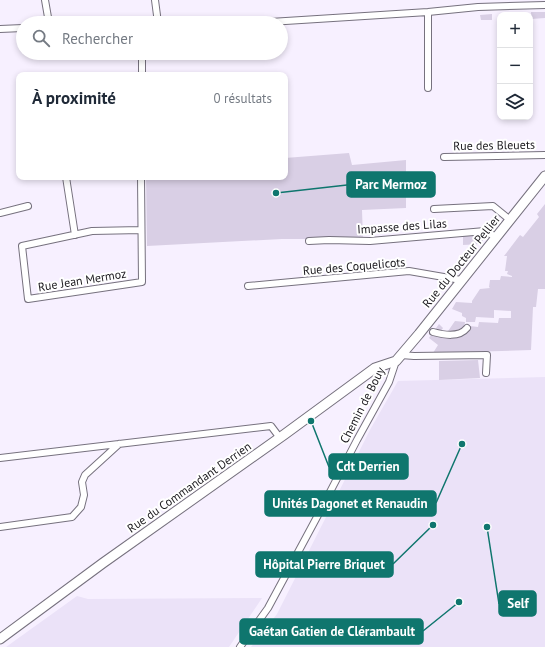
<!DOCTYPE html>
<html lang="fr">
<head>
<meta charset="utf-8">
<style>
	:root { --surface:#fff; --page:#f6f6f7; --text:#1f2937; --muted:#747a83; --line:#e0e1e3 }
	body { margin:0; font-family:"PT Sans",sans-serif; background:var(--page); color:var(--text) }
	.controls { position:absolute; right:12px; top:12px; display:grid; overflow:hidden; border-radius:8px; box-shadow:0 2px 6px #0003 }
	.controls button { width:36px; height:36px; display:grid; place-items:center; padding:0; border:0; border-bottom:1px solid var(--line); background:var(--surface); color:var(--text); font:20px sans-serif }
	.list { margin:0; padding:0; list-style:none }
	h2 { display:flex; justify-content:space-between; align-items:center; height:52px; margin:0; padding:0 16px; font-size:17px }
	h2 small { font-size:13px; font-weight:400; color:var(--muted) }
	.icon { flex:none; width:22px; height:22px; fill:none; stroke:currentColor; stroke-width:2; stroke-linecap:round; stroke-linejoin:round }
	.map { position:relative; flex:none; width:545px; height:647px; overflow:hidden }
	.search { position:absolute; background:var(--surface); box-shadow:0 2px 6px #0003; left:16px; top:16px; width:272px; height:44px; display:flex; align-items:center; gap:10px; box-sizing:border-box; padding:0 14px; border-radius:22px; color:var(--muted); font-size:15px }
	.panel { position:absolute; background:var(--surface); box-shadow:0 2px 6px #0003; left:16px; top:72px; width:272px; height:108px; border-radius:8px }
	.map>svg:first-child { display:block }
</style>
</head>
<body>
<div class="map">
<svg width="545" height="647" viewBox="0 0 545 647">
	<rect width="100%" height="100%" fill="#f7f0ff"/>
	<path fill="#ebe2f8" d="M 545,377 L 545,647 L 251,647 L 277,614 L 371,428 L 398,381 Z
		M 77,596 L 88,599 L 262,598 L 229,647 L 6,647 Z"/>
	<path fill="#d9cfe5" d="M 531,12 L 545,12 L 545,18 L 531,19 Z
		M 492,14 L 492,20 L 481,20 L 480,15 Z
		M 349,153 L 352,165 L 406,160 L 406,208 L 362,210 L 363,239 L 282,239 L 147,246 L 146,177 L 285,177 L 285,158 Z
		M 545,204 L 545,289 L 538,289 L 536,307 L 533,307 L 531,350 L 433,353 L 438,345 L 429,338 L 439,324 L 443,328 L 441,331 L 446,334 L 455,321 L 465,322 L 464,328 L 470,328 L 470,326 L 478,327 L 479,322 L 498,323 L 499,318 L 511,318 L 511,311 L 494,310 L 494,318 L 476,317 L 475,322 L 466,322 L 466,318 L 462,316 L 462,313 L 452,309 L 456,302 L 472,303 L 472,301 L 480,289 L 490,288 L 489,287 L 490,280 L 500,280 L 501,276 L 512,277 L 512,276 L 507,274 L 508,271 L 505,271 L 507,256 L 504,256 L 520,235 L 523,237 L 539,217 L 537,214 Z
		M 482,233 L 488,234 L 480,244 L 463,245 L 463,235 Z
		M 478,360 L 480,378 L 439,380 L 439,361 Z"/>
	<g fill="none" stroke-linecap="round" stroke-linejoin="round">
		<g stroke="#76717e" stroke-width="8">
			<path id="minor" d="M 45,0 L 49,23
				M 155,0 L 158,23
				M 253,23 L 428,12 L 478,7 L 545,5
				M 0,29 L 23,28
				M 142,75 L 142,53
				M 428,88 L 428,12
				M 444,157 L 545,155
				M 66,177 L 75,235
				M 434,209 L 493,206 L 510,220
				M 0,213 L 28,206
				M 141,230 L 92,231 L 22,246 L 28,299 L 142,282 L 141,177
				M 309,241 L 329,240 L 370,241 L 485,231 L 496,237
				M 248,286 L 409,271 L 461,280
				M 433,332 C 444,335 459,338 467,328
				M 401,355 L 414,356 L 487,355 L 486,373
				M 0,458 L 271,426 L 280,438
				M 0,527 L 72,517 L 81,507 L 84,495 L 82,482 L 85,475 L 119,444
				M 240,647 L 268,608 L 317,517 L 357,440 L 389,382 L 396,361"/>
		</g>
		<g stroke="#76717e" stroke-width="11">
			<path id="secondary" d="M 0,639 L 103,563 L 285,434 L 375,368 L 396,361 L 419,334 L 545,176"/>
		</g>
		<use href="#minor" stroke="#fff" stroke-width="6"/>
		<use href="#secondary" stroke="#fff" stroke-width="9"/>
	</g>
	<g text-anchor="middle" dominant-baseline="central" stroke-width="4" stroke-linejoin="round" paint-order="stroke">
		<g font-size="12" fill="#1a181d" stroke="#fff">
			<text transform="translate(494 145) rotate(-1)">Rue des Bleuets</text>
			<text transform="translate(402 226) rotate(-4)">Impasse des Lilas</text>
			<text transform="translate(461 261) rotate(-51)">Rue du Docteur Pellier</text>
			<text transform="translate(354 266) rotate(-5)">Rue des Coquelicots</text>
			<text transform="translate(82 280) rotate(-9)">Rue Jean Mermoz</text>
			<text transform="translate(362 405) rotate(-63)">Chemin de Bouy</text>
			<text transform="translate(189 487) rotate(-35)">Rue du Commandant Derrien</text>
		</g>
	</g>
	<path fill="none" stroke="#0f766e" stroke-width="1.5" d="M276 193L347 185M311 421L329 467M462 444L436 503M433 525L393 564M487 527L499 604M459 602L423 631"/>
	<g fill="#0f766e" stroke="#fff" stroke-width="1.5">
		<circle cx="276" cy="193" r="4"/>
		<circle cx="311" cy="421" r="4"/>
		<circle cx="462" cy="444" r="4"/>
		<circle cx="433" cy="525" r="4"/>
		<circle cx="487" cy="527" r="4"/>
		<circle cx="459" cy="602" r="4"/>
	</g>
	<g fill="#0f766e" stroke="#0f766e" stroke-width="1.5">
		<rect x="347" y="172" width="88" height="25" rx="4"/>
		<rect x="329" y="454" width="79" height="25" rx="4"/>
		<rect x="265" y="491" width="171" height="25" rx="4"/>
		<rect x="256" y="552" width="137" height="25" rx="4"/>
		<rect x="499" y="591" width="37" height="25" rx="4"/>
		<rect x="240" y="619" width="183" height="25" rx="4"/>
	</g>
	<g font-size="13" text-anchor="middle" font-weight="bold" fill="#fff">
		<text x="391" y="189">Parc Mermoz</text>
		<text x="368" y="471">Cdt Derrien</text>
		<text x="350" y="508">Unités Dagonet et Renaudin</text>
		<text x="324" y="569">Hôpital Pierre Briquet</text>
		<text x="518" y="608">Self</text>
		<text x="332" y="636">Gaétan Gatien de Clérambault</text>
	</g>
</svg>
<div class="controls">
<button>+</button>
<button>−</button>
<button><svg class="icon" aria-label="layers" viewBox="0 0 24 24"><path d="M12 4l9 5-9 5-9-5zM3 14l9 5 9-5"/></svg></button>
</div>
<div class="search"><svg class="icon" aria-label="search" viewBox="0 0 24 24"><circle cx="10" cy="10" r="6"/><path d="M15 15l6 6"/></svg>Rechercher</div>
<section class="panel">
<h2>À proximité<small>0 résultats</small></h2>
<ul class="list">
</ul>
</section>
</div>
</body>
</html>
